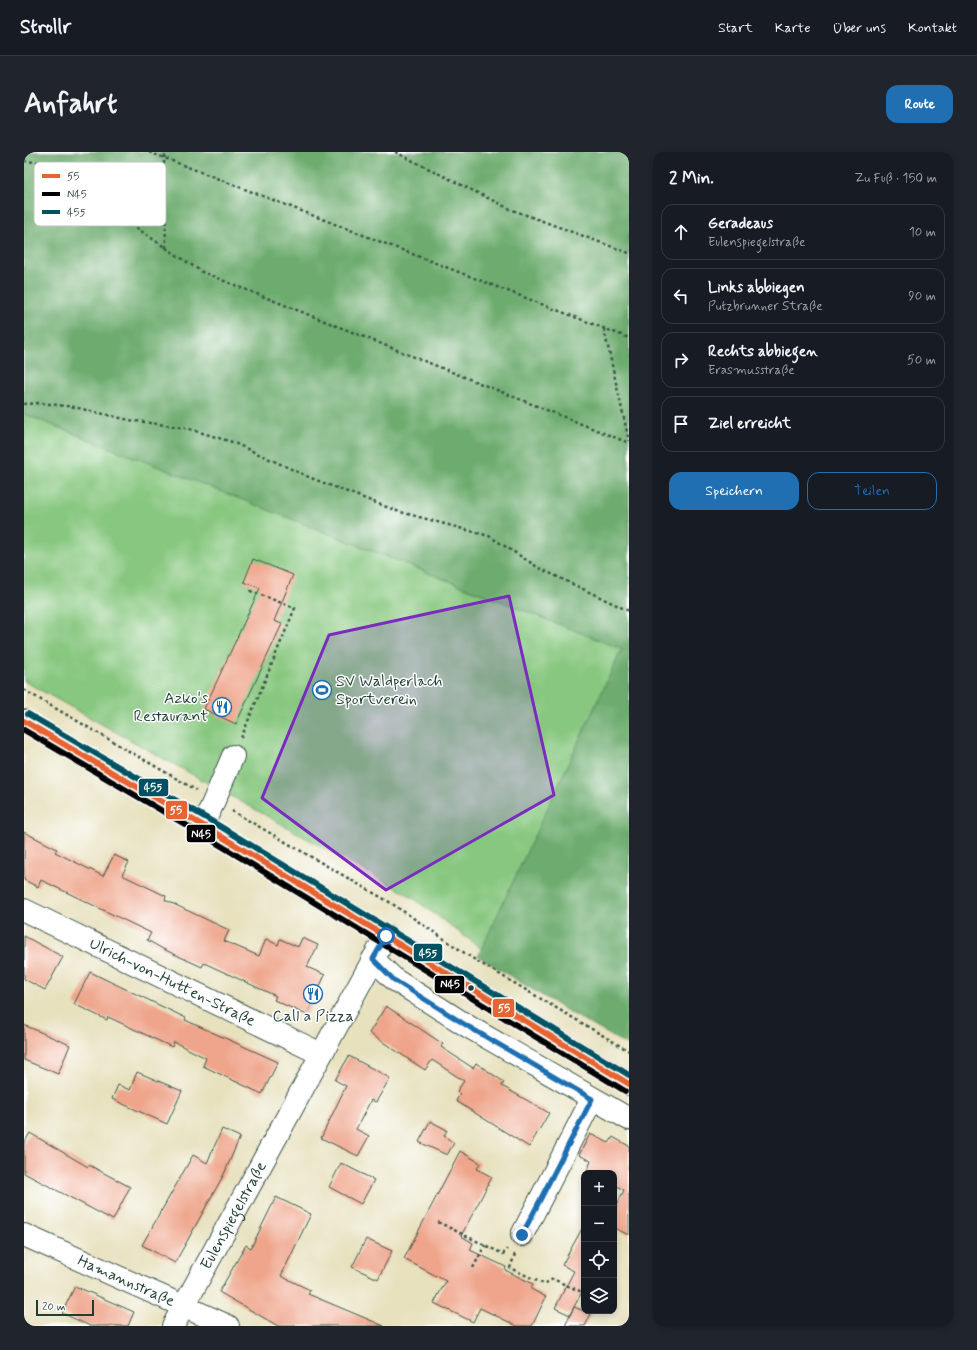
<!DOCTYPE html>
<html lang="de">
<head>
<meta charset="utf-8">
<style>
	:root { --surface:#171b24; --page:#20242c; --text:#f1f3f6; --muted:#9ea1a6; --line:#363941; --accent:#1f6fb2 }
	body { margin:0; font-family:Mynerve,sans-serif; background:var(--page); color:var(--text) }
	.controls { position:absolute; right:12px; bottom:12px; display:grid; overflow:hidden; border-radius:8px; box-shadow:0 2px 6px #0003 }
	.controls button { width:36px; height:36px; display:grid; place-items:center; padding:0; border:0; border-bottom:1px solid var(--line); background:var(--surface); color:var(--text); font:20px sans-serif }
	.scale { position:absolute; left:12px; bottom:10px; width:58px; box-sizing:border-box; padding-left:4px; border:2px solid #1f3d34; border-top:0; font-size:11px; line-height:14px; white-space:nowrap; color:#1f3d34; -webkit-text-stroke:3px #fff; paint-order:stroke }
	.stop { position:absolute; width:12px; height:12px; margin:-9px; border:3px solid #1f6fb2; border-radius:50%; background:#fff }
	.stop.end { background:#1f6fb2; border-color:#fff; box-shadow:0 1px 4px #0008 }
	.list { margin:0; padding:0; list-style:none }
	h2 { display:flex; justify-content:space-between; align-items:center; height:52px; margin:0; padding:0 16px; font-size:17px }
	h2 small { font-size:13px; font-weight:400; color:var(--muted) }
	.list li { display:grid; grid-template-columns:26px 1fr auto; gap:12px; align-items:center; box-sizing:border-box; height:56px; margin:0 8px 8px; padding:0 8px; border:1px solid var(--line); border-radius:12px }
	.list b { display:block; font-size:15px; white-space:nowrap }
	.list p { margin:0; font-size:13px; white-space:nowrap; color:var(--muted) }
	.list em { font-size:13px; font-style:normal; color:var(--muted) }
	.actions { display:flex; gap:8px; padding:12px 16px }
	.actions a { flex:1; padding:9px 0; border:1px solid var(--accent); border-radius:12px; text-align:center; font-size:14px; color:var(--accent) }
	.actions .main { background:var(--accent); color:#fff }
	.icon { flex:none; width:22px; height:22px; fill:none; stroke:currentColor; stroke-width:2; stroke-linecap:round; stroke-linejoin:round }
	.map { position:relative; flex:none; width:605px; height:1174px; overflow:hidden; border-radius:12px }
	header { display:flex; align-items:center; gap:24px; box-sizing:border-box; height:56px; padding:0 20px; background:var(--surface); border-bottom:1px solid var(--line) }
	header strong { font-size:19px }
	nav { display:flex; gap:22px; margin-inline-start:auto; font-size:14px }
	.intro { display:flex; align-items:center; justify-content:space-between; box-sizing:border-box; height:96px; padding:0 24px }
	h1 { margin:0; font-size:28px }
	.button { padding:10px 18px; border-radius:12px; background:var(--accent); color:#fff; font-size:14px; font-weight:700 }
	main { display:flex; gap:24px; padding:0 24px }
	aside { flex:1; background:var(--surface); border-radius:12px; box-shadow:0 2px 6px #0003 }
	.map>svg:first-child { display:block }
</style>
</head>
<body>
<header>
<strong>Strollr</strong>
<nav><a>Start</a><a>Karte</a><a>Über uns</a><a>Kontakt</a></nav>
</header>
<div class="intro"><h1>Anfahrt</h1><a class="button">Route</a></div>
<main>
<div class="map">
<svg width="605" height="1174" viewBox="0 0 605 1174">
	<rect width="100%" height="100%" fill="#fff"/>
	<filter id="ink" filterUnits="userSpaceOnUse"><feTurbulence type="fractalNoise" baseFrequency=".025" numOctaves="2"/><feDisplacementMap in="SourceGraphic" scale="8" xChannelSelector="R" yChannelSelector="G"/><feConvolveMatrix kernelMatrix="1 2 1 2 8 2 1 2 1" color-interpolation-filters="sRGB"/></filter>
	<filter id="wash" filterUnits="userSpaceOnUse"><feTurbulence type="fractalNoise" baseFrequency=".012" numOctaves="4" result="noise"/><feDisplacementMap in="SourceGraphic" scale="16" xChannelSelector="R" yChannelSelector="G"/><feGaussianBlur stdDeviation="0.9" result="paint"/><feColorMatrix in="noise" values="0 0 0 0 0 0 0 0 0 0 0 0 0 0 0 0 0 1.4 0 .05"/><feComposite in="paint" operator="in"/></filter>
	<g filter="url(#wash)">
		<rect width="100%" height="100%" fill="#e7e1be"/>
		<path fill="#87c77f" stroke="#53825a" d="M 0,262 L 598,497 L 458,797 L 385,743 L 0,529 Z"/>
		<path fill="#6dac6e" stroke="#467451" d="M 0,0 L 605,0 L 605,894 L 540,857 L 454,804 L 598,497 L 0,262 Z"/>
		<g id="blocks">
			<path fill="#efa58b" d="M 229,407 L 269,423 L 250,469 L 258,472 L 212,572 L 180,557 L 236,436 L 220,430 Z
				M 0,680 L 33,697 L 31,700 L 79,724 L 90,703 L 105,710 L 98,723 L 142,744 L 141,748 L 205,778 L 200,789 L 235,804 L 242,787 L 254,793 L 256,787 L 274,795 L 278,786 L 294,793 L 283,815 L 301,823 L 283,863 L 250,848 L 252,844 L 180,811 L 178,815 L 139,797 L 123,788 L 127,781 L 17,728 L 14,735 L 0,728 Z
				M 0,784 L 39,805 L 21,838 L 0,827 Z
				M 66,820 L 162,866 L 161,868 L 254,910 L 238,942 L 179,914 L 182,906 L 150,890 L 148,895 L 84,865 L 83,868 L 50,852 Z
				M 362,854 L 419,892 L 417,895 L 449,916 L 452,911 L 480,930 L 478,934 L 525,961 L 505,995 L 432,949 L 436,942 L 433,939 L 440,929 L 408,908 L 401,918 L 345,881 Z
				M 0,873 L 46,893 L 34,922 L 0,908 Z
				M 325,904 L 366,926 L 352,950 L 347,948 L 332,977 L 345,984 L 334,1004 L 297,986 L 322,934 L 311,928 Z
				M 113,920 L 158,939 L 143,972 L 88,947 L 94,933 L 106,938 Z
				M 406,969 L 423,978 L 420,984 L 430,991 L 423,1003 L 395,990 Z
				M 198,977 L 216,985 L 200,1022 L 151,1111 L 118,1093 L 169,1003 L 183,1011 Z
				M 6,981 L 64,1015 L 65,1013 L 106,1035 L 89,1068 L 0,1021 L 0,991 Z
				M 566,982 L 585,991 L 589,985 L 605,994 L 605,1083 L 590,1076 L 590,1059 L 600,1038 L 590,1032 L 590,1021 L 562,1021 L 567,1009 L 555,1003 Z
				M 436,999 L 456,1011 L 453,1017 L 468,1025 L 437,1084 L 449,1091 L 446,1098 L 482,1115 L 481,1118 L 509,1132 L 507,1137 L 522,1145 L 508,1174 L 493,1174 L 456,1156 L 449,1170 L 410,1151 L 422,1129 L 380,1107 Z
				M 317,1011 L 350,1028 L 337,1052 L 305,1035 Z
				M 252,1045 L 287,1062 L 257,1124 L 286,1138 L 284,1142 L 360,1174 L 254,1174 L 195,1140 L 222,1093 L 227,1096 Z
				M 560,1073 L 560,1136 L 550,1155 L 567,1162 L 561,1174 L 541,1174 L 550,1155 L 546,1163 L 531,1156 L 550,1119 L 538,1113 Z
				M 342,1087 L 368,1099 L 354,1127 L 328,1115 Z
				M 51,1134 L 110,1160 L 104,1174 L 66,1174 L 38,1161 Z"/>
		</g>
	</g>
	<g filter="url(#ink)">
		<use href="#blocks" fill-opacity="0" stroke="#3d5649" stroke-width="1"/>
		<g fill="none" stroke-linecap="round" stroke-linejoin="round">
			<g stroke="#3d5649" stroke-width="24">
				<g id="minor">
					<path d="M 177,673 L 186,658 L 209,604"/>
					<path id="s1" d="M 0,758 L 297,902"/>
					<path d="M 349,807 L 371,828 L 445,875 L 605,967"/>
					<path id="s2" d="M 0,1083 L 204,1174"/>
					<path d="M 498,1083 L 568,947"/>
					<path id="s3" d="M 149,1174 L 362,784"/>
				</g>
			</g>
			<g stroke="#3d5649" stroke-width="24">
				<path id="major" d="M 0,569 L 185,677 L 605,932"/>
			</g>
			<path stroke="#3d5649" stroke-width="2.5" stroke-dasharray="3 3" stroke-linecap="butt" d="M 125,0 L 605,186
				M 371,0 L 486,57 L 605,101
				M 0,9 L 14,10 L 178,120 L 605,291
				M 142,96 L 140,6 L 143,0
				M 580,177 L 605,289
				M 0,252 L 17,251 L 50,255 L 105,268 L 162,276 L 208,290 L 287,326 L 373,359 L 465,384 L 515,416 L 605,459
				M 0,538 L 172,638
				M 217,586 L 271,456 L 224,438
				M 208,659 L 367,751 L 448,806 L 605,899
				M 414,1070 L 479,1102 L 483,1097
				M 491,1102 L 486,1116 L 520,1132 L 529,1127 L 560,1141
				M 449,1116 L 461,1093"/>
			<use href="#minor" stroke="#fff" stroke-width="22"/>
			<use href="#major" stroke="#fff" stroke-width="22"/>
			<g stroke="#fff" stroke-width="9">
				<path id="bus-1" d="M 0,569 L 185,677 L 605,932"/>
			</g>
			<g stroke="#fff" stroke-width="9">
				<path id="bus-2" d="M 0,578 L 181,684 L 601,939"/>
			</g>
			<g stroke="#fff" stroke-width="9">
				<path id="bus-3" d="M 4,562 L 189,670 L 605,923"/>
			</g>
			<use href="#bus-1" stroke="#e66432" stroke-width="6"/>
			<use href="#bus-2" stroke="#000" stroke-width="6"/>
			<use href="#bus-3" stroke="#005262" stroke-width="6"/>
		</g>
	</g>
	<g fill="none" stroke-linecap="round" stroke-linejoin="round" filter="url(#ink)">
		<path stroke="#1f6fb2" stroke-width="5" d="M 362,784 L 349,807 L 370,828 L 445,875 L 568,947 L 498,1083"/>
	</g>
	<path fill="#7b2cbf" fill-opacity="0.2" stroke="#7b2cbf" stroke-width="3" stroke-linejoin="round" d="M 485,444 L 530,643 L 362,738 L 238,646 L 305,483 Z"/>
	<defs>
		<g id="stadium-ring" transform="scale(1)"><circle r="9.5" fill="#fff" stroke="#1f6fb2" stroke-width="1.5"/><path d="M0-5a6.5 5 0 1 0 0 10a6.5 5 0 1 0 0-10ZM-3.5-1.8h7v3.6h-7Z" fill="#1f6fb2"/></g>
		<g id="restaurant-ring" transform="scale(1)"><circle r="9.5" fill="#fff" stroke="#1f6fb2" stroke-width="1.5"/><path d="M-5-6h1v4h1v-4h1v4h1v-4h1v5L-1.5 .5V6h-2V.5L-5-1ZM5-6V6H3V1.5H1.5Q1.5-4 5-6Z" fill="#1f6fb2"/></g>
	</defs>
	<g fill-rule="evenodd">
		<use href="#stadium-ring" x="298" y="538"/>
		<use href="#restaurant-ring" x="198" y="555"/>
		<use href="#restaurant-ring" x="289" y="842"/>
	</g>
	<circle fill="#1f3d34" stroke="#fff" stroke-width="1.5" cx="447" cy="836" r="3.5"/>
	<g text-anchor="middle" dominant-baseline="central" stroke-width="3" stroke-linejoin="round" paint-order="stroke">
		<g font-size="16" fill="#1f3d34" stroke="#fff" text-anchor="start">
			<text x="312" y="529">SV Waldperlach<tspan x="312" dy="18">Sportverein</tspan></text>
			<text x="184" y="546" text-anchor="end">Azko's<tspan x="184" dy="18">Restaurant</tspan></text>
			<text x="289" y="864" text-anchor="middle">Call a Pizza</text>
		</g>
		<g font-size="16" fill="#1f3d34" stroke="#fff">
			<text stroke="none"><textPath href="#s1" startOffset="165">Ulrich-von-Hutten-Straße</textPath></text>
			<text stroke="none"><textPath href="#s3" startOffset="126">Eulenspiegelstraße</textPath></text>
			<text stroke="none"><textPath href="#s2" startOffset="112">Hamannstraße</textPath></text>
		</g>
	</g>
	<rect x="10" y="10" width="132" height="64" rx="6" fill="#fff" stroke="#bcc5c2" stroke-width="1"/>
	<rect x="18" y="22" width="18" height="4" fill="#e66432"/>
	<rect x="18" y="40" width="18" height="4" fill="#000"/>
	<rect x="18" y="58" width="18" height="4" fill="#005262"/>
	<g font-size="11" fill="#1f3d34">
		<text x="43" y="28">55</text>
		<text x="43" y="46">N45</text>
		<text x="43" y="64">455</text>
	</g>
	<g stroke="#fff" stroke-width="1.5">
		<rect x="114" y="626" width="31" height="19" rx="4" fill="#005262"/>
		<rect x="141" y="648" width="23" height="20" rx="4" fill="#e66432"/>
		<rect x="162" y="672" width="30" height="19" rx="4" fill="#000"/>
		<rect x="389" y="791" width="30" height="19" rx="4" fill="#005262"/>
		<rect x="410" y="823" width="31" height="19" rx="4" fill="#000"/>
		<rect x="468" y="846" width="23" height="20" rx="4" fill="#e66432"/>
	</g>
	<g font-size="11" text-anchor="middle" font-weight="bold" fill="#fff">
		<text x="129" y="639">455</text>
		<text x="152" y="662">55</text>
		<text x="177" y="686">N45</text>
		<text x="404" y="805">455</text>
		<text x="426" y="836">N45</text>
		<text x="480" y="860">55</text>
	</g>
</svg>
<div class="controls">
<button>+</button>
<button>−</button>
<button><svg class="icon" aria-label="locate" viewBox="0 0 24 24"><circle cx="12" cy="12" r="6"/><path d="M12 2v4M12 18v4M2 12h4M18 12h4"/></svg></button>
<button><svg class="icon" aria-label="layers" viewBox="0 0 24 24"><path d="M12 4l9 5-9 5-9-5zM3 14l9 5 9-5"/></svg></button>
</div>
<div class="scale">20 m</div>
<div class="stop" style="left:362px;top:784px"></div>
<div class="stop end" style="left:498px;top:1083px"></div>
</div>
<aside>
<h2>2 Min.<small>Zu Fuß · 150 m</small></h2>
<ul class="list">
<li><svg class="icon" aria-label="ahead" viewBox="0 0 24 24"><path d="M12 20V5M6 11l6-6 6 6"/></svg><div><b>Geradeaus</b><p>Eulenspiegelstraße</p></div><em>10 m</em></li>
<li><svg class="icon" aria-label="left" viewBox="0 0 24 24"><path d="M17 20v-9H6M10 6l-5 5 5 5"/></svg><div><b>Links abbiegen</b><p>Putzbrunner Straße</p></div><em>90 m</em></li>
<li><svg class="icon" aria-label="right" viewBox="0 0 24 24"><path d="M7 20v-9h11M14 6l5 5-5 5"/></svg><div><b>Rechts abbiegen</b><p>Erasmusstraße</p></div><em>50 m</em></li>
<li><svg class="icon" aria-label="arrive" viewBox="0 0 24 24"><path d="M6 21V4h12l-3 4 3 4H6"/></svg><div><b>Ziel erreicht</b></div></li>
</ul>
<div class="actions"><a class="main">Speichern</a><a>Teilen</a></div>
</aside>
</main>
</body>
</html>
